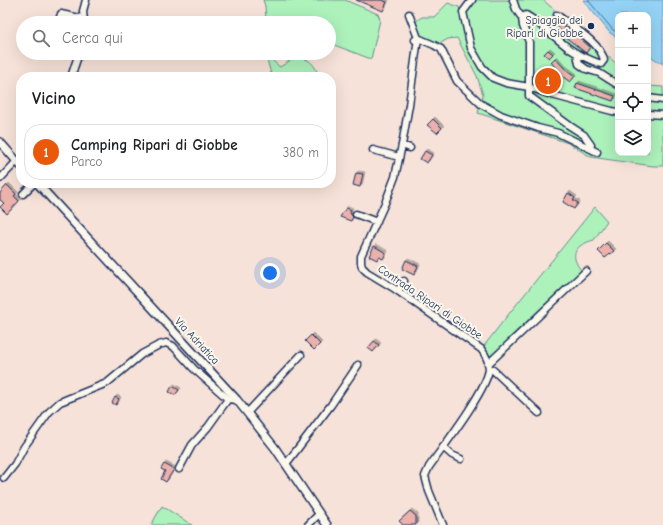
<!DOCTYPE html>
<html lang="it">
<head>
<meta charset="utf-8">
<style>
	:root { --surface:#fff; --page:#f6f6f6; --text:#202124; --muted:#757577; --line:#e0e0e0; --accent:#ea580c }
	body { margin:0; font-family:"Comic Neue",sans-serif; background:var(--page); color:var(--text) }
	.controls { position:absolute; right:12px; top:12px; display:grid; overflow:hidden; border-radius:8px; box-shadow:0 4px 16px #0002 }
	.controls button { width:36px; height:36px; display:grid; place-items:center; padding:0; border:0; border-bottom:1px solid var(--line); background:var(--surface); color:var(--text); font:20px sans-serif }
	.you { position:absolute; left:270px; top:273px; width:14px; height:14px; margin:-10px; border:3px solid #fff; border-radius:50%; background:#1a73e8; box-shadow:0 0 0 6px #1a73e833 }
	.badge { display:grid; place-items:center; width:26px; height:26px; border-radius:50%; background:var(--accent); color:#fff; font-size:13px; font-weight:700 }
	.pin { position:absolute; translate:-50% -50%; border:2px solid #fff; box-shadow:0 1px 4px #0006 }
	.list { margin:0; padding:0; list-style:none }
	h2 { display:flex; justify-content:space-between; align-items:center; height:52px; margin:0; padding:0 16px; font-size:17px }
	h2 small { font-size:13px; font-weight:400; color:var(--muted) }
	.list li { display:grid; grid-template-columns:26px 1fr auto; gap:12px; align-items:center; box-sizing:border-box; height:56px; margin:0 8px 8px; padding:0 8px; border:1px solid var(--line); border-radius:16px }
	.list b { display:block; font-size:15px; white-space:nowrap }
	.list p { margin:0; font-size:13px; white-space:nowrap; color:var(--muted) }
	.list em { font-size:13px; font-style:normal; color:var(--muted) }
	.icon { flex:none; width:22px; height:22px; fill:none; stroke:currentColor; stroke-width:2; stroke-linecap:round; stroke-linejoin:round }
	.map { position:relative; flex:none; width:663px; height:525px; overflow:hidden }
	.search { position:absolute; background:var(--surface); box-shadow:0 4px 16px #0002; left:16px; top:16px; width:320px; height:44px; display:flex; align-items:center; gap:10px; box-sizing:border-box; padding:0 14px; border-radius:22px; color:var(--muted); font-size:15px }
	.panel { position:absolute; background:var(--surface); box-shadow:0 4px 16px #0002; left:16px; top:72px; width:320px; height:116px; border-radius:16px }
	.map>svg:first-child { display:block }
</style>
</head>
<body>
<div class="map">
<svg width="663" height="525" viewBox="0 0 663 525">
	<defs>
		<filter id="shadow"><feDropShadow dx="2" dy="-2" stdDeviation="0" flood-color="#0004"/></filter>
	</defs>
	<rect width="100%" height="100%" fill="#f6e2d8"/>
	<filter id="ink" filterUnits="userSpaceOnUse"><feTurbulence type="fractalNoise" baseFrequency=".025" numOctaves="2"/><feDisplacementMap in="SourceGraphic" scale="8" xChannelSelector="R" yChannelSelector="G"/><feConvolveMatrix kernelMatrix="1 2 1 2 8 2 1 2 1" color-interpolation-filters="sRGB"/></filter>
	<g filter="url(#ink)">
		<path fill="#adf1bb" stroke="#64908c" d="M 263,0 L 345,0 L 378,14 L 380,20 L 371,59 L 329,43 L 329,23 L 275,23 L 267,20 L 267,23 L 260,23 L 260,20 L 266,19 L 265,6 Z
			M 473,0 L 543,0 L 618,65 L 618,153 L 648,153 L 648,86 L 663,87 L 663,166 L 653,166 L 591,157 L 568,143 L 478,113 L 483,95 L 477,76 L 457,38 L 448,39 L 439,44 L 419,36 L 415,28 L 416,21 L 422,17 L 434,17 L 448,3 L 459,7 L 463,21 L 471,1 Z
			M 265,53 L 279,53 L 274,56 L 273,61 L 280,67 C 284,65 287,62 291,60 C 304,53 317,64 318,77 L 272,77 Z
			M 595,207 L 607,221 L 594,240 C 575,245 568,255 582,271 L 521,330 L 490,357 L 484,346 L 504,320 Z
			M 162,506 L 192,525 L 151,525 Z"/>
		<path fill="#93d2f4" stroke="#6391b8" d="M 583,0 L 663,0 L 663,64 L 648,55 L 648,15 L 618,15 L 618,38 L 610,33 Z"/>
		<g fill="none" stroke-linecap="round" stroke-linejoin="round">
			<path stroke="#4b709a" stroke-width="1" d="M 588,0 L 613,30 L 618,33"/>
		</g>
		<path fill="#ecb1ab" stroke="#1b2f5e" filter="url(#shadow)" d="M 356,0 L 381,0 L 387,2 L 383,11 Z
			M 559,22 L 563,25 L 567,31 L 568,30 L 572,33 L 573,32 L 590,47 L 586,53 L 564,36 L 556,24 Z
			M 548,50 L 553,54 L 549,58 L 544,54 Z
			M 555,58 L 564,68 L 575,76 L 570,82 L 562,76 L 551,62 Z
			M 577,83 L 615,96 L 613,101 L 575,88 Z
			M 433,119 L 442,128 L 437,133 L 427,125 Z
			M 425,151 L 432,155 L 427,163 L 420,159 Z
			M 356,173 L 363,174 L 360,187 L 353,185 Z
			M 7,185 L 16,194 L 14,196 L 19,201 L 7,214 L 0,207 L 4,203 L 0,200 L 0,193 Z
			M 568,193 L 575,198 L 573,200 L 578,203 L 574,209 L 563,202 Z
			M 346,208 L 351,210 L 350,213 L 353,217 L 351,221 L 340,217 Z
			M 606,243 L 614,251 L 605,258 L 598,251 Z
			M 374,246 L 386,253 L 383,259 L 379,257 L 377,260 L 369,256 Z
			M 406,260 L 418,266 L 414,275 L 402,269 Z
			M 311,335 L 320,344 L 314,350 L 305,341 Z
			M 374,341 L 379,345 L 373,352 L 368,348 Z
			M 172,386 L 179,390 L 175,395 L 169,392 Z
			M 115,397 L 119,399 L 116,405 L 112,403 Z
			M 164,464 L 174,469 L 166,482 L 161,479 L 165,471 L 161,469 Z
			M 410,511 L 416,516 L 416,525 L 403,525 L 399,521 Z"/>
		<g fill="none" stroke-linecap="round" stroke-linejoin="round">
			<g stroke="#1b2f5e" stroke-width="9">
				<path id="minor" d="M 472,0 L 463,12 L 471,48 L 482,67 L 493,78 L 506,83 L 529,87 L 552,95 L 612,111 L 618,112
					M 513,0 L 516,9 L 522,18
					M 409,14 L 418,38 L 409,105 L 402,145 L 395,177 L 385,203 L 361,256 L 361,263 L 362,267 L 367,272 L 395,289 L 481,349 C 485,354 489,362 489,369 C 487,390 443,447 429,467 L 425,476 L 429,491 L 443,525
					M 557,15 C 571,26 601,43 604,60 L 601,64 C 590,60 580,56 570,49 C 555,38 542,24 526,15 L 522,18 L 523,26 L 529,42 L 529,96 L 570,126 L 584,135 L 591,145 L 589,148
					M 84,21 L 83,11 L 86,0
					M 58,23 L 61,14 L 84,19
					M 415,40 L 418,38 L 434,45 L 441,49 L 457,81 L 481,104 L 501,115 L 538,128 L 558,133 L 597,152
					M 577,54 L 579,64 L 586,69 L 599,73 L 618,85
					M 71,77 L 79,53
					M 648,98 L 663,100
					M 648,114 L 663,115
					M 402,145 L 410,148
					M 373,150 L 399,157
					M 0,179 L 17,161
					M 23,194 L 34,183
					M 356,214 L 377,222
					M 398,291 L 404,281
					M 488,364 L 586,271
					M 489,369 L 493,370 L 539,413
					M 247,413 L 301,355
					M 443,447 L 452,455 L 461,459
					M 286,464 L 331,405 L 358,365
					M 179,469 L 192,445 L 208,427 L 228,399
					M 4,478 L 15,464 L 24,447 L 49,412 L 60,402 L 107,383 L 142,354 L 159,345 L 166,343 L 173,346 L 194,369 L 228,399 L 237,400
					M 308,525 L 319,514"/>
			</g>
			<g stroke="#1b2f5e" stroke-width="10">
				<path id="major" d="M 0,142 L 21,166
					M 37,183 L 237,400 L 275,448 L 327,525"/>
			</g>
			<use href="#minor" stroke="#fbf7ec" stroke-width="6"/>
			<use href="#major" stroke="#fbf7ec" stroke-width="7"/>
		</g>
	</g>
	<circle fill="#1b2f5e" stroke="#fbf7ec" stroke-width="1.5" cx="591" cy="26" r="4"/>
	<g text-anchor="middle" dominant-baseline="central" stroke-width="4" stroke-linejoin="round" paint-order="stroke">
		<g font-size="11" fill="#1b2f5e" stroke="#fbf7ec" text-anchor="end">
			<text x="583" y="20">Spiaggia dei<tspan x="583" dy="13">Ripari di Giobbe</tspan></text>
		</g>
		<g font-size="11" fill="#1b2f5e" stroke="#fbf7ec">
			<text transform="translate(430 302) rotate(34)">Contrada Ripari di Giobbe</text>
			<text transform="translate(197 341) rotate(47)">Via Adriatica</text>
		</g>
	</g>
</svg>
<div class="controls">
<button>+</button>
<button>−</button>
<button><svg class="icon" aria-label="locate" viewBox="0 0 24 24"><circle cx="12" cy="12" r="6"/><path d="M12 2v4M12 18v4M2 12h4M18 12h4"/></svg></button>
<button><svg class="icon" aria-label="layers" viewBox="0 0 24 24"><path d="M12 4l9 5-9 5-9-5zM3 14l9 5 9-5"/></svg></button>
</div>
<div class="you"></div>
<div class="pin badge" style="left:548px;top:81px">1</div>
<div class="search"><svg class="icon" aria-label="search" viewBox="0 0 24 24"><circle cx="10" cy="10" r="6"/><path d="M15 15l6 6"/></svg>Cerca qui</div>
<section class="panel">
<h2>Vicino<small></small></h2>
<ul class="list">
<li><span class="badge">1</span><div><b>Camping Ripari di Giobbe</b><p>Parco</p></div><em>380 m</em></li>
</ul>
</section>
</div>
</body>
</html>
